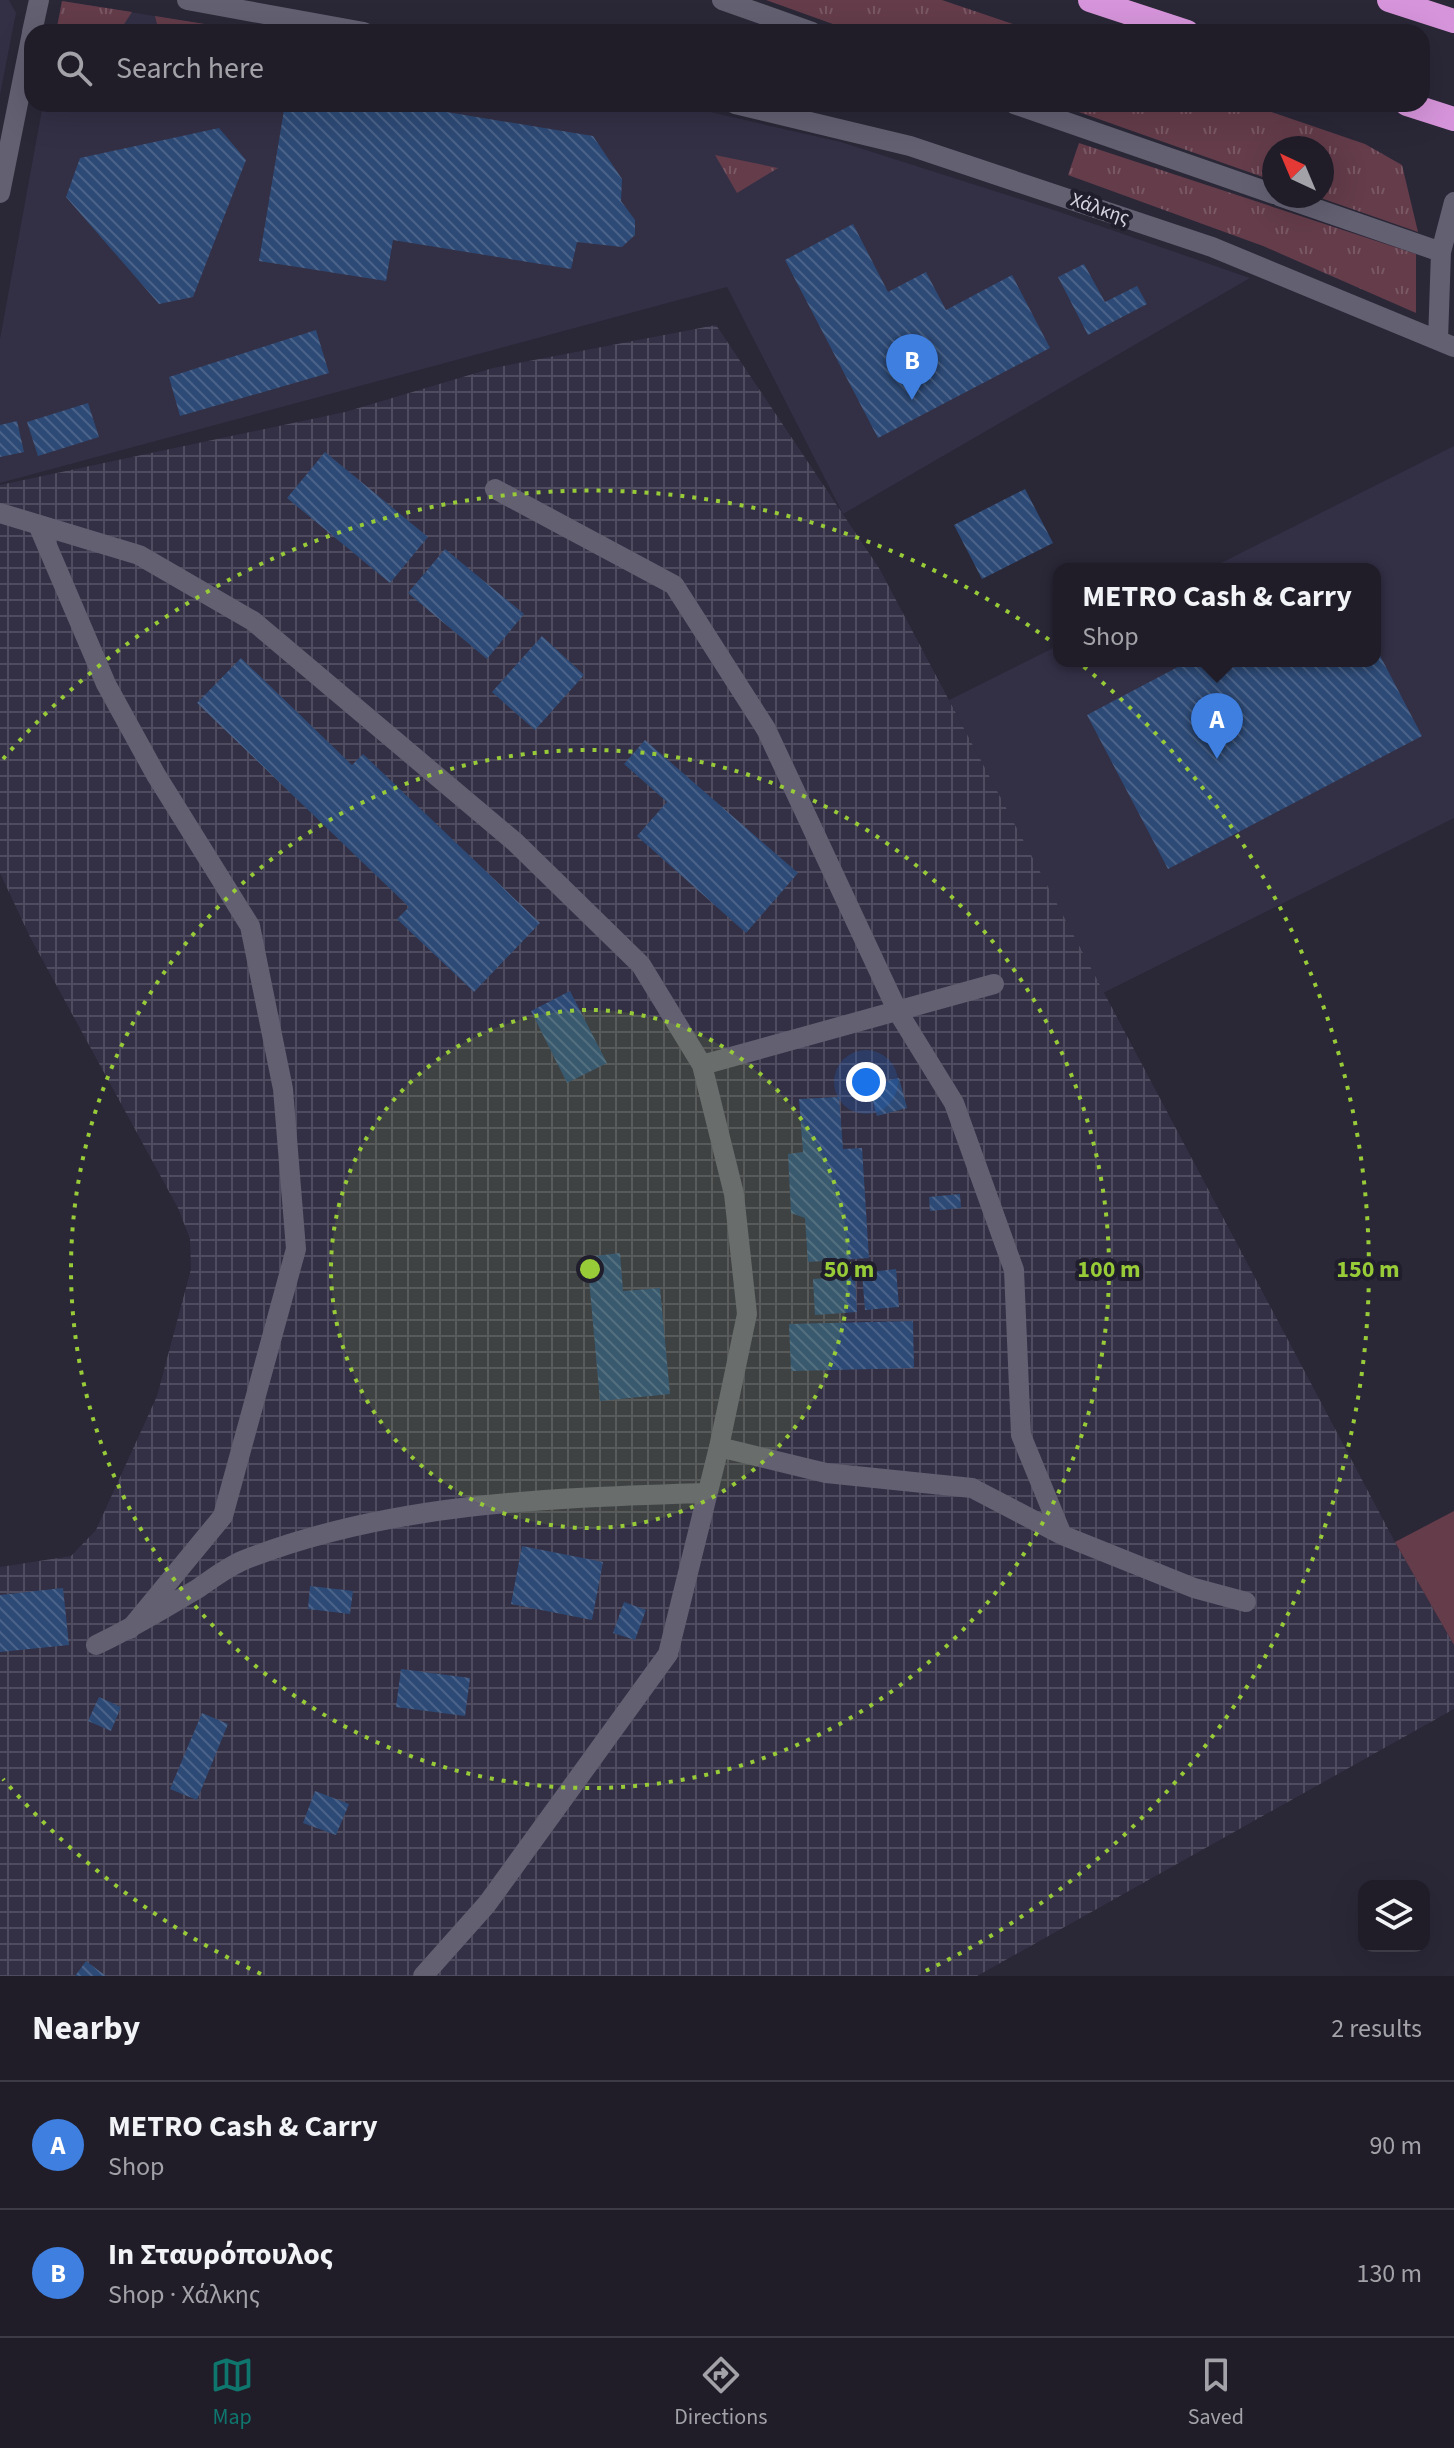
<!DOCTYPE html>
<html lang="en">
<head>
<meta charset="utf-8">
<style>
	:root { --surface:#201d29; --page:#282631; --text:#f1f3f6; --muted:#a2a2a8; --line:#3d3b46; --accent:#0f766e }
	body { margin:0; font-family:"Source Sans 3",sans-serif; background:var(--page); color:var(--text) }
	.controls { position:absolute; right:24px; bottom:24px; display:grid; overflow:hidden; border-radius:16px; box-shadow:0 8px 32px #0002 }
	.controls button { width:72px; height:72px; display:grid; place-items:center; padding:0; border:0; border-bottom:2px solid var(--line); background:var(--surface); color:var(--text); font:40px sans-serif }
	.compass { position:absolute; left:1262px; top:136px; width:72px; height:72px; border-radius:50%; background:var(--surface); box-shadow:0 8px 32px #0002; rotate:316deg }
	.you { position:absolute; left:866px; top:1082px; width:28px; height:28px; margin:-20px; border:6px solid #fff; border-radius:50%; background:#1a73e8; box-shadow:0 0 0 12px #1a73e833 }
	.badge { display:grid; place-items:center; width:52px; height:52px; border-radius:50%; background:var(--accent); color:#fff; font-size:26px; font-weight:700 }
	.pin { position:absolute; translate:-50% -66px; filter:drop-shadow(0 2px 4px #0008) }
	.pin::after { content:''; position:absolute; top:42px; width:28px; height:24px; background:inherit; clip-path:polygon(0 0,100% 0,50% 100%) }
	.popup { position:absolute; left:1053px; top:563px; width:328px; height:104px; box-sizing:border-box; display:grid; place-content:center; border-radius:16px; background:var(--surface); filter:drop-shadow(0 2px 6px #0005); font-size:26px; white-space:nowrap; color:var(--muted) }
	.popup b { font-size:30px; color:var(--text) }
	.popup::after { content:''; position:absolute; left:50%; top:100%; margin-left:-16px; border:16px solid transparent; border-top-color:var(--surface) }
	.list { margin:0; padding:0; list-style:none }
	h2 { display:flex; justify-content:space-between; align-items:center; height:104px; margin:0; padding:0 32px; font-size:34px }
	h2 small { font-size:26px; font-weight:400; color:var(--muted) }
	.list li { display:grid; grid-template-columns:52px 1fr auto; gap:24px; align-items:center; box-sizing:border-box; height:128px; padding:0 32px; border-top:2px solid var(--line) }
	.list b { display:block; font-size:30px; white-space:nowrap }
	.list p { margin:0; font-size:26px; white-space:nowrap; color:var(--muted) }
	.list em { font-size:26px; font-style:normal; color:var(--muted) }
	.icon { flex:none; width:44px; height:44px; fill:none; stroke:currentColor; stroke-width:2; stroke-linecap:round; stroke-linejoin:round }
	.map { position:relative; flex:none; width:1454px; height:1976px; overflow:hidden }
	.search { position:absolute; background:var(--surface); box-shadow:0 8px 32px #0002; left:24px; right:24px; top:24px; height:88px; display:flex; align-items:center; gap:20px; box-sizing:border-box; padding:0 28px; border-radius:24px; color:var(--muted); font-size:30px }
	.sheet { height:360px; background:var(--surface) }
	nav { display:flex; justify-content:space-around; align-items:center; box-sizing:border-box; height:112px; border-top:2px solid var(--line); background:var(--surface); font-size:22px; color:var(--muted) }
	nav a { display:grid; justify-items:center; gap:4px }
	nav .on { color:var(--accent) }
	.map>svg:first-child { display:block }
</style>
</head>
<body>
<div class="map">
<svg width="1454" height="1976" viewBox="0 0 1454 1976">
	<defs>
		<pattern id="industrial-grid" width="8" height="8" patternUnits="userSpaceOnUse" patternTransform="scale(2)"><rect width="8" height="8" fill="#332f45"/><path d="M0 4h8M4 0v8" fill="none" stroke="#504c5f"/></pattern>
		<pattern id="grass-tufts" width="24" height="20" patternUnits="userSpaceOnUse" patternTransform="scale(2)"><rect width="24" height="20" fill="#643c4a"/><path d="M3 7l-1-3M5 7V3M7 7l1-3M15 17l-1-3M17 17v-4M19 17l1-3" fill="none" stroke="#795764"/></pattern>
		<pattern id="building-back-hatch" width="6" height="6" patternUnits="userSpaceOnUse" patternTransform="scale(2)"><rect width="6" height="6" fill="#2d4a76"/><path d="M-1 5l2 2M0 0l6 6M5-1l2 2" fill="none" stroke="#4b6389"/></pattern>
	</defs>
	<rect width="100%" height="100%" fill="#2a2737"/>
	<path fill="#332f45" d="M 0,0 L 9,0 L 16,13 L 0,95 Z
		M 62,1 L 253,32 L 56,32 Z
		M 43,104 L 675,104 L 841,142 L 1054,210 L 1250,278 L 843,514 L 727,287 L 0,483 L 0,339 Z
		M 1454,446 L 1454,818 L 1103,993 L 949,700 L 1059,645 L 1059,661 L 1375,661 L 1375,569 L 1209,569 Z"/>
	<path fill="url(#industrial-grid)" d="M 716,325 L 879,568 L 1395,1542 L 1454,1645 L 1454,1709 L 977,1976 L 0,1976 L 0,1567 L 71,1556 L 96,1530 L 157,1396 L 191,1269 L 190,1239 L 178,1208 L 30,937 L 0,873 L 0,485 L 345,412 L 493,368 Z"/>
	<path fill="url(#grass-tufts)" d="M 766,0 L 942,0 L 1036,32 L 855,32 Z
		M 62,1 L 132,12 L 121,29 L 93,32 L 57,27 Z
		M 155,16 L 217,26 L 216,32 L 159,32 Z
		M 1056,104 L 1248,104 L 1365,144 L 1402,165 L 1418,232 L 1315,196 L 1322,196 L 1322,148 L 1274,148 L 1274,181 Z
		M 1079,143 L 1416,254 L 1416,313 L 1263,246 L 1068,175 Z
		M 715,155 L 778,168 L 737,193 Z"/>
	<path fill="#643c4a" d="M 1454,1511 L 1454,1645 L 1395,1542 Z"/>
	<path fill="url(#building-back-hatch)" d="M 285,104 L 398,104 L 593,136 L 622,179 L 621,201 L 635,220 L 635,235 L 622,247 L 577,242 L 571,269 L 393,240 L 386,281 L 259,261 Z
		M 219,128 L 246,160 L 193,297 L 159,304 L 66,197 L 80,158 Z
		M 853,224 L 888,292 L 926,272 L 946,310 L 1012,275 L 1050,348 L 878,438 L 785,260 Z
		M 1084,264 L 1105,302 L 1137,286 L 1147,304 L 1088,335 L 1058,277 Z
		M 316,330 L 329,373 L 180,416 L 169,377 Z
		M 88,403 L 99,437 L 38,456 L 27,422 Z
		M 17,421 L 24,452 L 0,457 L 0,425 Z
		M 325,452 L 428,537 L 390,583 L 287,498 Z
		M 1025,489 L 1053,543 L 982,579 L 954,525 Z
		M 445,549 L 524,614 L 487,659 L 408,593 Z
		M 542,636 L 584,675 L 535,730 L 492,692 Z
		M 1375,646 L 1422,736 L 1168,869 L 1087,715 L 1189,661 L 1375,661 Z
		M 241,658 L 352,765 L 363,754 L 540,923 L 474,992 L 397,919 L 409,907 L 197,703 Z
		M 645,740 L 798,873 L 746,933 L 637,836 L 667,802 L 624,764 Z
		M 570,991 L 607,1063 L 567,1083 L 531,1011 Z
		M 899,1078 L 907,1108 L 877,1116 L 869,1086 Z
		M 839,1097 L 843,1149 L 862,1148 L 869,1258 L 808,1262 L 805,1218 L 791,1213 L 788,1154 L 803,1152 L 799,1099 Z
		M 960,1194 L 961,1208 L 930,1211 L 929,1197 Z
		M 620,1253 L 623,1291 L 660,1288 L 670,1394 L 600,1401 L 587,1257 Z
		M 896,1269 L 899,1307 L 865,1310 L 862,1273 Z
		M 855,1276 L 857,1312 L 815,1315 L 813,1279 Z
		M 913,1321 L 914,1368 L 791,1371 L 789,1324 Z
		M 522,1546 L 603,1562 L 592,1620 L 511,1604 Z
		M 310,1586 L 353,1591 L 350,1614 L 308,1609 Z
		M 63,1588 L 69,1645 L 0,1652 L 0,1595 Z
		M 624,1602 L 646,1610 L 635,1640 L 613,1633 Z
		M 401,1669 L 470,1678 L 465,1716 L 396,1707 Z
		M 99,1697 L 121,1707 L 111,1731 L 88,1721 Z
		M 202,1713 L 228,1724 L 197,1800 L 170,1789 Z
		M 315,1791 L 349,1804 L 336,1835 L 303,1823 Z
		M 86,1961 L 106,1976 L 75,1976 Z"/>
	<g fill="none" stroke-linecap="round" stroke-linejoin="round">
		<path stroke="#636072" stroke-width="20" d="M 187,0 L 364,32
			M 722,0 L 812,32
			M 32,32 L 39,0
			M 735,104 L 910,146 L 1212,247 L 1454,347
			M 1014,104 L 1274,194
			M 0,193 L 32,33
			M 1279,196 L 1441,252
			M 1438,340 L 1441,252 L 1454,202
			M 495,489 L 674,585 L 766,729 L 898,1012 L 954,1103 L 1014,1270 L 1021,1435 L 1062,1535 L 972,1488 L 826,1473 L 719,1447
			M 0,513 L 139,555 L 253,621 L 515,842 L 641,965 L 702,1065 L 734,1194 L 747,1314 L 719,1447 L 668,1654 L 487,1904 L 423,1976
			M 39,527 L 106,684 L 156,775 L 250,926 L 283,1089 L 296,1249 L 223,1516 L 130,1629
			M 702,1065 L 994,984
			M 1062,1535 L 1194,1588 L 1246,1602
			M 96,1645 C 131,1629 163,1609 197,1589 C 212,1579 227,1567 244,1560 C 391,1502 551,1498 707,1493"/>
		<path stroke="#d694da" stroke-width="24" d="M 1090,0 L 1187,32
			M 1389,0 L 1454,21
			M 1407,104 L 1454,119"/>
	</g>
	<circle cx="590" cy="1269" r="259" fill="#98cb38" fill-opacity=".12"/>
	<g fill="none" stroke="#98cb38" stroke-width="4" stroke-dasharray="4 8">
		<circle cx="590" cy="1269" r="259"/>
		<circle cx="590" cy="1269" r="519"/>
		<path d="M261 1974A778 778 0 0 1 3 1779M3 759A778 778 0 1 1 919 1974"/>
	</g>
	<g text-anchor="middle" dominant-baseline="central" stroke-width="8" stroke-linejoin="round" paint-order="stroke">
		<g font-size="20" fill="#d4d3de" stroke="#201e2d">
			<text transform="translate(1100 209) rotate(19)">Χάλκης</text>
		</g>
	</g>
	<circle cx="590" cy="1269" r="12" fill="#98cb38" stroke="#201e2d" stroke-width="4"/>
	<g font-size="24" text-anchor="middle" font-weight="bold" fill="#98cb38" stroke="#201e2d" stroke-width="8" stroke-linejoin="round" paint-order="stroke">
		<text x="849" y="1277">50 m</text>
		<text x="1109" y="1277">100 m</text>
		<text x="1368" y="1277">150 m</text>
	</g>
</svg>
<div class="controls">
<button><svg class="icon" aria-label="layers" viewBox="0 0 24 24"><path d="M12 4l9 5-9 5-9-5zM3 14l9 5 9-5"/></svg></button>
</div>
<svg class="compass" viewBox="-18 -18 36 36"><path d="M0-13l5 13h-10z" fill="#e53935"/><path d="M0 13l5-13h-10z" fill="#a2a2a8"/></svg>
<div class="you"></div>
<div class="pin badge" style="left:1217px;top:759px;background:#3f7fe0">A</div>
<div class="popup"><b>METRO Cash &amp; Carry</b>Shop</div>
<div class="pin badge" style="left:912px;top:400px;background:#3f7fe0">B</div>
<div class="search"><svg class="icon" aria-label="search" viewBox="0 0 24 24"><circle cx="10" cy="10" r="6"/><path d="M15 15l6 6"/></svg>Search here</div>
</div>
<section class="sheet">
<h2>Nearby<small>2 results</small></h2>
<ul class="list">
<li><span class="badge" style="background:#3f7fe0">A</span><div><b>METRO Cash &amp; Carry</b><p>Shop</p></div><em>90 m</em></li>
<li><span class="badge" style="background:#3f7fe0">B</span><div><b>In Σταυρόπουλος</b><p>Shop · Χάλκης</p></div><em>130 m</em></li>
</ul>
</section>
<nav>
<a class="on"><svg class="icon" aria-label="map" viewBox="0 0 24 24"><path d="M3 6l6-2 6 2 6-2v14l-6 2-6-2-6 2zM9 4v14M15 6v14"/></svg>Map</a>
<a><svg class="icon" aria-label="directions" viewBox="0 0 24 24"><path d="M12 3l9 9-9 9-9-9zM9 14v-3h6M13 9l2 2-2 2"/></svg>Directions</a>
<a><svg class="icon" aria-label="saved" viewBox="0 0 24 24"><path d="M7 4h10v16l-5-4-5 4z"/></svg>Saved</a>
</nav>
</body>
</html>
